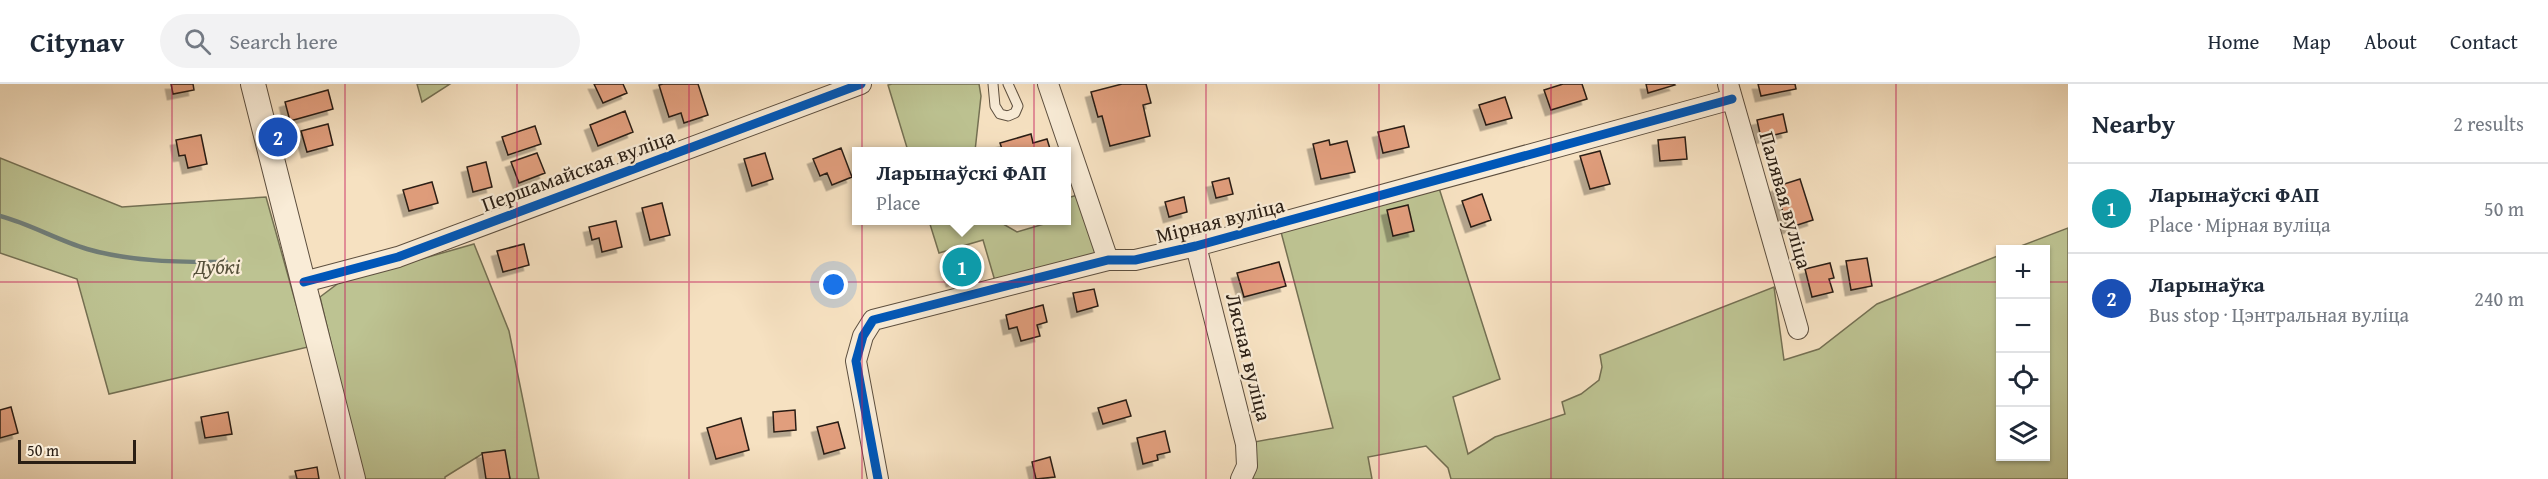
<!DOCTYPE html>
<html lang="en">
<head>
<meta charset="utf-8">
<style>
	:root { --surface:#fff; --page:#f2f2f3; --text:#1f2937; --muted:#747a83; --line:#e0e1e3; --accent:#1a73e8 }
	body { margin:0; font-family:"Gentium Book Plus",serif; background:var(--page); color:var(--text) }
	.controls { position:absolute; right:18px; bottom:18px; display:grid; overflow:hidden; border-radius:0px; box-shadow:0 2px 4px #0004 }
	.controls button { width:54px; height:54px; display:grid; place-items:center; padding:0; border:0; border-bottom:2px solid var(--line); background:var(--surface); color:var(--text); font:30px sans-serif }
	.scale { position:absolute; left:18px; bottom:15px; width:118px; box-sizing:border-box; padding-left:6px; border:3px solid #2a1e14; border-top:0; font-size:16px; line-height:21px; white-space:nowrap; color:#2a1e14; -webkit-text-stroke:4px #f9ecd7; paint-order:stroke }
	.you { position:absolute; left:834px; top:201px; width:21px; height:21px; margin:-15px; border:4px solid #fff; border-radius:50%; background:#1a73e8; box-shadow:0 0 0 9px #1a73e833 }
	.badge { display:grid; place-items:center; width:39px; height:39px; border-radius:50%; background:var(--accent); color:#fff; font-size:20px; font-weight:700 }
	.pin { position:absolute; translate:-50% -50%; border:3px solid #fff; box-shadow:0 2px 6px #0006 }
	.popup { position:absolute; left:852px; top:63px; width:219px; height:78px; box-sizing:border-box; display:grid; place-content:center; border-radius:0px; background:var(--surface); filter:drop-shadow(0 2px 4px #0005); font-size:20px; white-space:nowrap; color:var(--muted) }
	.popup b { font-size:22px; color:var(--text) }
	.popup::after { content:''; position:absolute; left:50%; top:100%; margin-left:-12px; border:12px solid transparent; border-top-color:var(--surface) }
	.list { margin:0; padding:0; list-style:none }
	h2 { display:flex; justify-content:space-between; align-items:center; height:78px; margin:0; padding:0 24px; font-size:26px }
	h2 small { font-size:20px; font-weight:400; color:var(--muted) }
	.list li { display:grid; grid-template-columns:39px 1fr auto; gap:18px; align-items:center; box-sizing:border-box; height:90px; padding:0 24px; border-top:2px solid var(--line) }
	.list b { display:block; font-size:22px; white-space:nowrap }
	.list p { margin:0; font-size:20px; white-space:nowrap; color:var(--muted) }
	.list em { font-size:20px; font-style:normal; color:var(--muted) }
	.icon { flex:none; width:33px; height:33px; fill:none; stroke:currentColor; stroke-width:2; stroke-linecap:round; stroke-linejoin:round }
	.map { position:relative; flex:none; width:2068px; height:395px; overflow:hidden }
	header { display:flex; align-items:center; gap:36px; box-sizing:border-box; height:84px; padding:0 30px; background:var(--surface); border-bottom:2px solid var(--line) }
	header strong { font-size:28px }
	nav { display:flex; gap:33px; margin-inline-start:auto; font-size:21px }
	.search { width:420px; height:54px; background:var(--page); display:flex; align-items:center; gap:15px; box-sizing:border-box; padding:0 21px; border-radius:33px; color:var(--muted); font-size:22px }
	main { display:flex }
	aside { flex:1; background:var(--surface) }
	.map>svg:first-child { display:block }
</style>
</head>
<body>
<header>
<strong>Citynav</strong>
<div class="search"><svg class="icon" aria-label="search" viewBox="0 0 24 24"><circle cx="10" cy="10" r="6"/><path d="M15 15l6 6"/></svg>Search here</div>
<nav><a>Home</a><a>Map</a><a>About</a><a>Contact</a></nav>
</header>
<main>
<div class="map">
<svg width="2068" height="395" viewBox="0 0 2068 395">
	<defs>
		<filter id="shadow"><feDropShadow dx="-5.5" dy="5.5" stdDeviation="0" flood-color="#0004"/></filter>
	</defs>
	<rect width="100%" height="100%" fill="#f6e1c1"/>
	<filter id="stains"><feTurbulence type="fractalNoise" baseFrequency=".00333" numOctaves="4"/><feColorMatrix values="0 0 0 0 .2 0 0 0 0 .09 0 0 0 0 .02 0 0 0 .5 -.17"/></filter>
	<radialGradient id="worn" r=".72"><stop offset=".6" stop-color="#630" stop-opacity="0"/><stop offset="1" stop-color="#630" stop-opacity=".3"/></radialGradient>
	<path fill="#bdc392" stroke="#747053" stroke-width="1.5" d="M 417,0 L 450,0 L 422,18 Z
		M 892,0 L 979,0 L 981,12 L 975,67 L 908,67 L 888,1 Z
		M 0,74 L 122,123 L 266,113 L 308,263 L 109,310 L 77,195 L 0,169 Z
		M 1439,104 L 1500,295 L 1453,313 L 1468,370 L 1495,353 L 1565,330 L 1562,318 L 1581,310 L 1599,296 L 1602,283 L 1600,271 L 1774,203 L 1784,276 L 1819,265 L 1877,220 L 2000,171 L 2000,372 L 2046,372 L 2046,165 L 2013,165 L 2068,144 L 2068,395 L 1451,395 L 1448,384 L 1426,362 L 1368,373 L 1372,395 L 1252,395 L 1257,383 L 1254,358 L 1333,344 L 1281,148 Z
		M 1081,110 L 1100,172 L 995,197 L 983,156 L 939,169 L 929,137 L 998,137 L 1017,148 L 1054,137 L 1067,136 L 1067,114 Z
		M 474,160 L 509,247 L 539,395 L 510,395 L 504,366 L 482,370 L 445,393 L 445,395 L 363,395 L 320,213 L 340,198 Z"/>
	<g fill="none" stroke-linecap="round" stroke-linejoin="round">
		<path stroke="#707d78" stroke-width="4.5" d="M 0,132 C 30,140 57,156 87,165 C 132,178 179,178 226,178"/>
	</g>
	<path fill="#e19e7d" stroke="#2a1e14" stroke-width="1.5" filter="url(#shadow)" d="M 171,0 L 193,0 L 194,6 L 173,10 Z
		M 594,0 L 623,0 L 627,9 L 603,19 Z
		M 663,0 L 698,0 L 708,31 L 684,39 L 681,29 L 669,33 L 659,1 Z
		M 1122,0 L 1146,0 L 1151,19 L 1143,21 L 1150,52 L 1110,62 L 1102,32 L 1098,33 L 1091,8 Z
		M 1563,0 L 1582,0 L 1587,15 L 1551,26 L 1544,6 Z
		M 1646,0 L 1674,0 L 1675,1 L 1648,9 Z
		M 1758,0 L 1795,0 L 1796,5 L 1761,12 Z
		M 328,6 L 333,25 L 290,37 L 285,18 Z
		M 1505,13 L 1512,34 L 1486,41 L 1479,21 Z
		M 625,27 L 633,48 L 598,62 L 590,41 Z
		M 1783,30 L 1787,48 L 1761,54 L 1757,36 Z
		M 328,40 L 333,61 L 307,68 L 301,47 Z
		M 535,42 L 541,60 L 508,71 L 502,53 Z
		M 1404,42 L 1409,63 L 1383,69 L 1378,48 Z
		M 1031,50 L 1033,59 L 1047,55 L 1051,68 L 1003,68 L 1000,59 Z
		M 201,51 L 207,80 L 188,84 L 185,71 L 179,72 L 176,56 Z
		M 1685,53 L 1687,75 L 1660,77 L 1658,56 Z
		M 1329,56 L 1330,61 L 1347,57 L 1355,88 L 1321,95 L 1313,60 Z
		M 841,64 L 852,93 L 832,101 L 827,89 L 820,92 L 813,75 Z
		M 1600,67 L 1610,100 L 1590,105 L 1580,72 Z
		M 537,69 L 545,89 L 519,99 L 511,78 Z
		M 765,69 L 773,95 L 752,102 L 744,75 Z
		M 486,78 L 492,103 L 473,108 L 467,83 Z
		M 1229,94 L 1233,110 L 1216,114 L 1212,98 Z
		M 1800,95 L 1813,136 L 1788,144 L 1775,103 Z
		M 432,98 L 438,119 L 409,127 L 403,106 Z
		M 1482,110 L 1491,136 L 1471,143 L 1462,117 Z
		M 1184,113 L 1187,128 L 1169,133 L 1165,118 Z
		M 662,119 L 670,151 L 650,156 L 642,124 Z
		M 1408,121 L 1414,147 L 1393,152 L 1387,126 Z
		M 616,137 L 622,163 L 602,168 L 599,154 L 592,156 L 589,143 Z
		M 524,160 L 529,181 L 503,188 L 497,167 Z
		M 972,169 L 978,190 L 952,197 L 946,177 Z
		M 1867,174 L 1872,202 L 1851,206 L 1846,177 Z
		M 1279,178 L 1286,202 L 1244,213 L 1237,189 Z
		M 1830,179 L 1834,194 L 1829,195 L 1833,208 L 1812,213 L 1805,185 Z
		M 1094,205 L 1098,222 L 1077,228 L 1073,209 Z
		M 1043,221 L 1047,238 L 1037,241 L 1040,252 L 1021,257 L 1017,243 L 1009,245 L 1006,231 Z
		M 1126,316 L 1131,332 L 1103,340 L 1098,324 Z
		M 11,323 L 18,349 L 0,354 L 0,326 Z
		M 795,326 L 796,346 L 774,348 L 773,328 Z
		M 228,328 L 232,350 L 205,354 L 201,333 Z
		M 741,334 L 749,366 L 716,375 L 707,344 Z
		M 838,338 L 845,364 L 824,370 L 817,343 Z
		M 1165,347 L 1170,368 L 1157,371 L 1158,376 L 1143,380 L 1137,354 Z
		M 505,366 L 510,395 L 486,395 L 482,369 Z
		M 1050,373 L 1055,393 L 1036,395 L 1032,378 Z
		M 317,383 L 319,395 L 297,395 L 295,387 Z"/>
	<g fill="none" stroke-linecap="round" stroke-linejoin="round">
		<g stroke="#5d4f3f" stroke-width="11">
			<path id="service" d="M 993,0 L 995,22 L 1000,30 L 1008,32 L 1015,29 L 1018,22 L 1008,0"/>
		</g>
		<g stroke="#5d4f3f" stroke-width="22">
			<path id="minor" d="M 1048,0 L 1108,176
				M 1728,0 L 1798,245
				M 1196,162 L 1246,360 L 1247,382 L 1241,395
				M 304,198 L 398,173 L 861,0
				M 878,395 L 856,277 L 863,252 L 873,236 L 1108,176 L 1135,176 L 1196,162 L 1732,15"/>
		</g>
		<g stroke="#5d4f3f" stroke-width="26">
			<path id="tertiary" d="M 253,0 L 353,395"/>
		</g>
		<use href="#service" stroke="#f9ecd7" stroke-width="9"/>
		<use href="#minor" stroke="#f9ecd7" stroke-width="20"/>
		<use href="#tertiary" stroke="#f9ecd7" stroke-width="24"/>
		<g stroke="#f9ecd7" stroke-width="13">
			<path id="cycleway" d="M 304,198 L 398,173 L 861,0
				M 878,395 L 856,277 L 863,252 L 873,236 L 1108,176 L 1135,176 L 1196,162 L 1732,15"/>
		</g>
		<use href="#cycleway" stroke="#0057b8" stroke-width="9"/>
	</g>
	<path fill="none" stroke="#c2185b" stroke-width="1.5" stroke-opacity="0.55" d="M 172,0 L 172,395M 345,0 L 345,395M 517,0 L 517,395M 689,0 L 689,395M 862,0 L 862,395M 1034,0 L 1034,395M 1206,0 L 1206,395M 1379,0 L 1379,395M 1551,0 L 1551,395M 1723,0 L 1723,395M 1896,0 L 1896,395M 0,198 L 2000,198M 2046,198 L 2068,198"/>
	<g text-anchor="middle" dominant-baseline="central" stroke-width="4.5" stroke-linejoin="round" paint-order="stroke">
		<g font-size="21" fill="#2a1e14" stroke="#f9ecd7">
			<text transform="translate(578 86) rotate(-20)">Першамайская вуліца</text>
			<text transform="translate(1786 116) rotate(74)">Палявая вуліца</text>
			<text transform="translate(1220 136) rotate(-14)">Мірная вуліца</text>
			<text transform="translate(1249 273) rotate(76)">Лясная вуліца</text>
		</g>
		<g font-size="21" font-style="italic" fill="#56503a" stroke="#f9ecd7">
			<text x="217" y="182">Дубкі</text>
		</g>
	</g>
	<rect width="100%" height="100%" filter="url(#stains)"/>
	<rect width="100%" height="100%" fill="url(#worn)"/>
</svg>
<div class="controls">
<button>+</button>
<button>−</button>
<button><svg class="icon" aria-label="locate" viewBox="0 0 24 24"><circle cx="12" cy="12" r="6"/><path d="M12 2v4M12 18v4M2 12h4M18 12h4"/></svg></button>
<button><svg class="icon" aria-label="layers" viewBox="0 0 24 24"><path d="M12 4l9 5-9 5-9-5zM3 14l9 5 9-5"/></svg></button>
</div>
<div class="scale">50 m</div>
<div class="you"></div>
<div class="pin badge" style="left:962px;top:183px;background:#0f9aa8">1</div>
<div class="popup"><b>Ларынаўскі ФАП</b>Place</div>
<div class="pin badge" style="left:278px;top:53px;background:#1a4fb4">2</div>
</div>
<aside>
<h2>Nearby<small>2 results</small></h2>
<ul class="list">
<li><span class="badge" style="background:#0f9aa8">1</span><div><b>Ларынаўскі ФАП</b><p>Place · Мірная вуліца</p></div><em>50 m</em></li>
<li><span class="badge" style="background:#1a4fb4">2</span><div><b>Ларынаўка</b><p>Bus stop · Цэнтральная вуліца</p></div><em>240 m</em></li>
</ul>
</aside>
</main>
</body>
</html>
